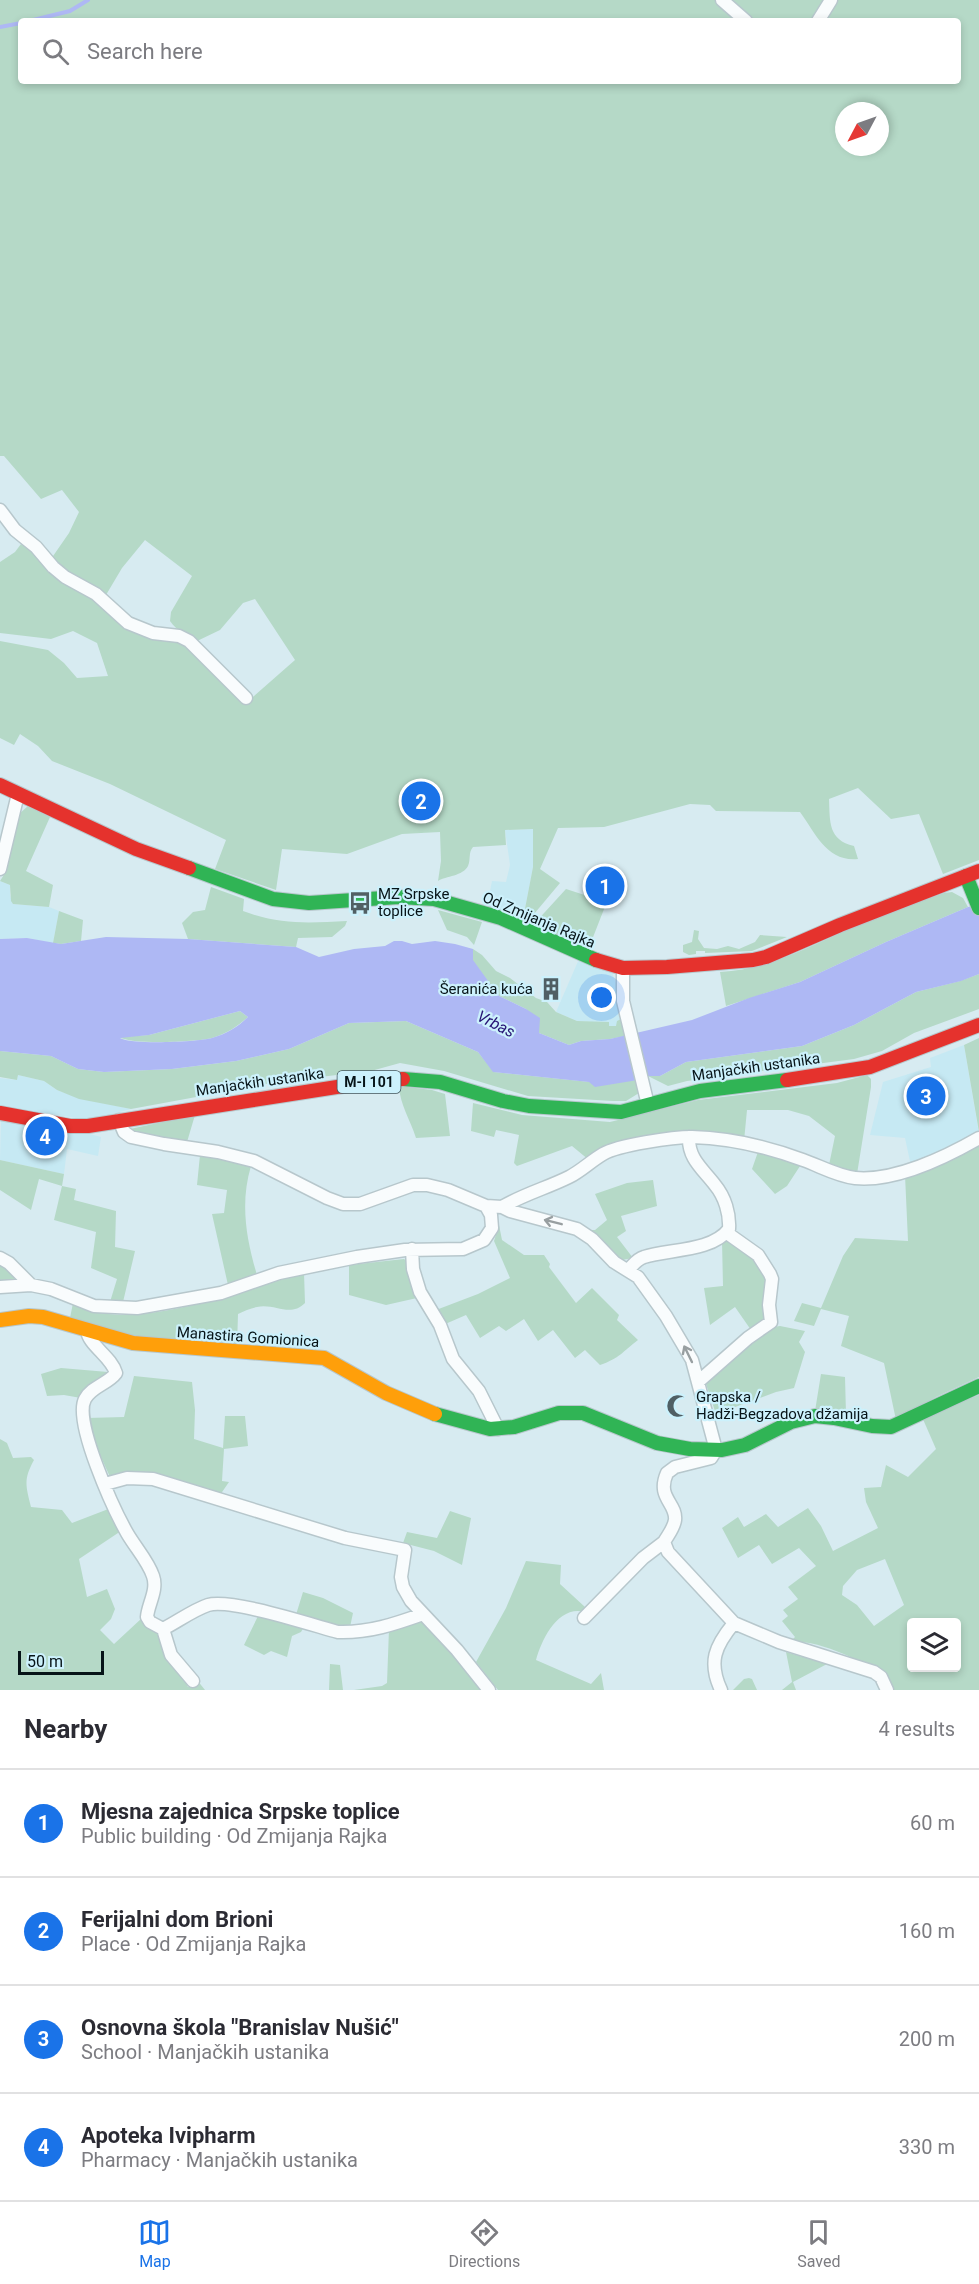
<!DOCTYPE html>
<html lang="en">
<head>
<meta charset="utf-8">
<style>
	:root { --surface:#fff; --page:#f7f7f7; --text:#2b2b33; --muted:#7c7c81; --line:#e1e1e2; --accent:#1a73e8 }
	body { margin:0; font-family:Roboto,sans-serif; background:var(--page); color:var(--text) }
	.controls { position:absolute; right:18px; bottom:18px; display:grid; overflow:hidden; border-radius:6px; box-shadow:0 3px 9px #0003 }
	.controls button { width:54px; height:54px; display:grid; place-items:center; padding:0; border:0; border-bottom:2px solid var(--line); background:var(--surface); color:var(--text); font:30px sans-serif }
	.compass { position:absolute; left:835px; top:102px; width:54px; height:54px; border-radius:50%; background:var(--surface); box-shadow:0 3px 9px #0003; rotate:229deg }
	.scale { position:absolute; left:18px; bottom:15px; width:86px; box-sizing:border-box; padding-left:6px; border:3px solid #071418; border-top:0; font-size:16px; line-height:21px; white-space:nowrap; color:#071418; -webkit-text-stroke:4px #ccf1fc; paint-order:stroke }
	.you { position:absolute; left:602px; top:998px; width:21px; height:21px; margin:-15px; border:4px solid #fff; border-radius:50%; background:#1a73e8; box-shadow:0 0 0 9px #1a73e833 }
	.badge { display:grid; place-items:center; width:39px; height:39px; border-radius:50%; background:var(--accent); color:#fff; font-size:20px; font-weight:700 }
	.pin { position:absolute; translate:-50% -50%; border:3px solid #fff; box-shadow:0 2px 6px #0006 }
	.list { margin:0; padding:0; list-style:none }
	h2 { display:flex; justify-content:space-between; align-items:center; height:78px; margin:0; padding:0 24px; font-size:26px }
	h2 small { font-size:20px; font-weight:400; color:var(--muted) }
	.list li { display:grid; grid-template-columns:39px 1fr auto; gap:18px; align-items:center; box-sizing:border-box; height:108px; padding:0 24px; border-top:2px solid var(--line) }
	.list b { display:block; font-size:22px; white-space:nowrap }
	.list p { margin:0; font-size:20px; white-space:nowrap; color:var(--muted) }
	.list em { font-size:20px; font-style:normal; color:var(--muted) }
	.icon { flex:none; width:33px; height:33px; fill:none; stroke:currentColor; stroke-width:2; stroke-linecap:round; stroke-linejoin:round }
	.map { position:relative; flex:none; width:979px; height:1690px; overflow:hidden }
	.search { position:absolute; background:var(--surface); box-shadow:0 3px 9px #0003; left:18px; right:18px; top:18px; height:66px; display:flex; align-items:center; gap:15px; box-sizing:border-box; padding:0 21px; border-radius:6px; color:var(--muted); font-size:22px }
	.sheet { height:510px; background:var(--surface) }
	nav { display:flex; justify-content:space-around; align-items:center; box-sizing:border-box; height:84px; border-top:2px solid var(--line); background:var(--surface); font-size:16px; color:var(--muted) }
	nav a { display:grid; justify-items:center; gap:3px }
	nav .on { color:var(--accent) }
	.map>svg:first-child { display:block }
</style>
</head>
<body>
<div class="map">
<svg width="979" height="1690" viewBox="0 0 979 1690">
	<rect width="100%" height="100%" fill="#d7ebf1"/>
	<path fill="#c6e9f3" d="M 533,829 L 533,867 L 523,919 L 487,906 L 492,881 L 506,882 L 510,865 L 505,830 Z
		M 0,881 L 10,885 L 10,895 L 13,904 L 49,907 L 59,911 L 53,943 L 27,938 L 0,939 Z
		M 579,959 L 611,970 L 619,991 L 625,1018 L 617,1021 L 617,1026 L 609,1026 L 609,1023 L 577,1021 L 556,1012 Z
		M 964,1045 L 979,1134 L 911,1166 L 905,1138 L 870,1135 L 883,1082 L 931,1067 L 930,1058 Z
		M 18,1075 L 44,1081 L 57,1090 L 79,1098 L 131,1109 L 89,1120 L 0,1106 L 0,1078 L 17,1080 Z
		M 1,1119 L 79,1131 L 101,1137 L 98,1156 L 67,1149 L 64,1174 L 0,1160 Z"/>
	<path fill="#b5d9c7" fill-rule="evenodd" d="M 0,0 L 979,0 L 979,860 L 943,874 L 919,814 L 891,819 L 858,788 L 829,799 C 830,822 828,840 854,846 L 858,859 C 827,862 816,834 800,812 L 716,811 L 710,805 L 690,804 L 604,827 L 558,828 L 540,869 L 560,883 L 529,920 L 523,919 L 533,867 L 533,829 L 505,830 L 506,845 L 473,847 C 468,853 471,859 468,866 C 463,876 446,876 438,881 L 441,861 L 440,832 L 402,834 L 347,854 L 282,849 L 276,890 L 215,869 L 226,840 L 110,784 L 52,761 L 38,746 L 20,734 L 14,745 L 0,738 L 0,641 L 48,650 L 64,663 L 77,678 L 108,676 L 97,643 L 73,631 L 51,639 L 0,633 L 0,562 L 15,552 L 21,544 L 35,554 L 48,570 L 69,587 L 93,597 L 116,619 L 176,640 L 188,648 L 246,703 L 295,660 L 255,599 L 243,603 L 220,630 L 195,642 C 186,634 177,631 170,621 L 171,612 L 192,576 L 145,540 L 122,568 L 106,595 L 68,574 L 51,559 L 69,533 L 79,512 L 62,490 L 41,499 L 4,456 L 0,456 ZM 21,21 L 958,21 L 958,81 L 21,81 ZM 844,111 L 880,111 L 880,147 L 844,147 Z
		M 28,806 L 50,817 L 26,871 L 53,885 L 49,907 L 13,904 L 11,901 L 10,885 L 0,881 L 7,870 L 19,814 Z
		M 211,887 L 244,899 L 243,911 C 280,925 308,923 347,921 L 345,926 L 332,937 L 298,938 L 296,947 L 188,939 L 182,923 L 193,912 L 205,910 Z
		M 566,889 L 600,900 L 599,905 L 606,904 L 588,950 L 534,924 Z
		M 952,892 L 963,898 L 968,907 L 886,942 L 800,982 L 726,1006 L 720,972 C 768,970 810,946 854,927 C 884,914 914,904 944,893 Z
		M 438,910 L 482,922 L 474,945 L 467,937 L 447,930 Z
		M 59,911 L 83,920 L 81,941 L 61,944 L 53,943 Z
		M 694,930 L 699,931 L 698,939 L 704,948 L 717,949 L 728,946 L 739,949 L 755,942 L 760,935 L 787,937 L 752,951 L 705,953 L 705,951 L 696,951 L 696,954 L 689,955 L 683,952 L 683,945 L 692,942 Z
		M 473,949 L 482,955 L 496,971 L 510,978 L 536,998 L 547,1002 L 556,1012 L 577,1021 L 609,1022 L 609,1026 L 616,1026 L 617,1021 L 621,1019 L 626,1036 L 610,1039 L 581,1041 L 569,1045 L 539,1033 L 526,1009 L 499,996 L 472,960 Z
		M 979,974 L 979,1009 L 914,1033 L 882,1051 L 854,1059 L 687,1081 L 668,1086 L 648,1076 L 660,1076 L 686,1062 L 802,1046 L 854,1025 L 916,992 L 960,981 Z
		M 240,1011 L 248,1017 C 238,1026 226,1034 212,1038 C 196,1042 131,1045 119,1037 L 149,1035 Z
		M 406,1021 L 478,1052 L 494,1072 L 590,1082 L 638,1080 L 639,1093 L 626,1101 L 613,1101 L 528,1096 L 444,1071 L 400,1063 L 371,1071 L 277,1082 L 131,1109 L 79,1099 L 57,1090 L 44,1081 L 18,1075 L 17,1080 L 0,1077 L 0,1051 L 51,1056 L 78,1069 L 104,1072 L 172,1069 L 236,1061 L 289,1049 L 349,1023 Z
		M 979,1038 L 979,1132 L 964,1045 Z
		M 867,1075 L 871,1079 L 871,1087 L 857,1174 L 829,1165 L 835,1136 L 809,1116 L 788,1110 L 747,1110 L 744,1141 L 689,1133 L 589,1160 L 572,1146 L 517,1166 L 514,1163 L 519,1135 L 496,1130 L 494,1137 L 471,1131 L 473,1103 L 522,1115 L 610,1122 L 698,1100 L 837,1083 Z
		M 399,1086 L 432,1090 L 445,1094 L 450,1136 L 416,1138 C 410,1119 400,1105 399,1086 Z
		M 195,1115 L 187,1142 L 132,1131 L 130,1129 Z
		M 979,1143 L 979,1377 L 936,1397 L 896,1420 L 884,1363 L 841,1346 L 849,1316 L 821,1309 L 814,1326 L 794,1321 L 802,1303 L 821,1308 L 843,1256 L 855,1238 L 908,1241 L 905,1175 Z
		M 759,1149 L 802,1163 L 787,1186 L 775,1194 L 752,1169 Z
		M 200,1155 L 251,1166 C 240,1203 246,1238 257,1275 L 228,1285 L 212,1214 L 224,1213 L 227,1190 L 197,1185 Z
		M 0,1160 L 64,1174 L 62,1186 L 76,1189 L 74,1200 L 116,1211 L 115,1247 L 135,1251 L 123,1302 L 110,1302 L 117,1279 L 91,1268 L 96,1232 L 54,1220 L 62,1186 L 39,1179 L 31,1210 L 0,1190 Z
		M 653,1180 L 657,1206 L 621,1216 L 626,1231 L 617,1237 L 633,1258 L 622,1260 L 590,1230 L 595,1230 L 607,1220 L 595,1194 L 627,1183 Z
		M 499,1225 L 502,1240 L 524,1255 L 544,1255 L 550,1264 L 549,1267 L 576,1303 L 592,1288 L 619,1315 L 617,1320 L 638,1340 C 622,1352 620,1358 600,1365 L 585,1350 L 575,1358 L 553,1330 L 538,1341 L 524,1319 L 506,1331 L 499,1326 L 480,1338 L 466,1315 L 443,1325 L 436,1310 L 478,1294 L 510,1278 L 494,1241 Z
		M 727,1239 L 756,1257 L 770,1282 L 768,1318 L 751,1330 L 735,1307 L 710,1325 L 704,1288 L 723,1286 L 722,1241 Z
		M 404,1259 L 408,1262 L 417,1298 L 386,1305 L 349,1295 L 349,1265 Z
		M 0,1263 L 15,1276 L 14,1279 L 0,1281 Z
		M 304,1273 L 305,1303 C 290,1318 275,1303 257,1307 C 251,1308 244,1311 238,1314 L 237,1347 L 126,1336 L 70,1318 L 73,1303 C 80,1306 87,1310 95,1312 C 154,1325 245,1289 304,1273 Z
		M 780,1326 L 805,1331 L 799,1342 L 805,1352 L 794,1388 L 776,1392 L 716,1414 L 706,1384 L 708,1380 L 767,1328 Z
		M 61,1368 L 108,1372 L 81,1398 L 64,1395 L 47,1396 L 41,1374 Z
		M 821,1374 L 845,1377 L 846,1414 L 815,1411 Z
		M 134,1376 L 192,1382 L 195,1410 L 194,1439 L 223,1448 L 225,1416 L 245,1416 L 248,1446 L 224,1449 L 222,1481 L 229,1482 L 220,1495 L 189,1485 L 130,1472 L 110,1477 L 95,1444 L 87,1418 L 124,1417 Z
		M 979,1395 L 979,1690 L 891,1690 L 890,1680 C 862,1661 826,1642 791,1641 L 795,1637 L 782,1621 L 788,1616 L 783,1610 L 798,1599 L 788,1587 L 816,1566 L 799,1548 L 772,1564 L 759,1545 L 738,1558 L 722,1528 L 738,1517 L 744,1527 L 766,1514 L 778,1527 L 808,1508 L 821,1526 L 833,1551 L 878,1528 L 866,1502 L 864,1488 L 881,1487 L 886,1465 L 908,1477 L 936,1449 L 922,1417 ZM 885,1559 L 904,1605 L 874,1626 L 857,1605 L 842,1595 L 843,1586 L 857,1570 ZM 912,1622 L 956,1622 L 956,1668 L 912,1668 Z
		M 0,1439 L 7,1443 L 13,1458 L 31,1457 L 34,1460 C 23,1480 26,1486 31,1507 L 62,1510 L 72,1523 L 111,1508 L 121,1531 L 79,1559 L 87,1597 L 107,1589 L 115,1609 L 111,1619 L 100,1630 L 114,1644 L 142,1618 L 160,1633 L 188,1687 L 197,1680 L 205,1690 L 0,1690 Z
		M 450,1511 L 471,1518 L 462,1565 L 434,1551 L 403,1543 L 407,1532 L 437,1538 Z
		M 526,1561 L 561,1565 L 560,1584 L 585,1607 L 585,1612 C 558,1605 542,1639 536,1660 L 591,1684 L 601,1673 L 604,1690 L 498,1690 L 476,1662 L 506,1608 Z
		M 303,1592 L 323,1598 L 353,1613 L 350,1627 L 340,1629 L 295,1618 Z
		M 258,1616 L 305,1625 L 301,1632 L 292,1636 L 287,1657 L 271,1651 L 264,1655 L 244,1645 Z
		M 422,1620 L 433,1628 L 482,1690 L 354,1690 L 382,1686 L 387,1683 L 389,1629 Z
		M 786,1652 L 827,1664 L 793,1682 L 796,1690 L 782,1690 L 792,1682 Z
		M 330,1664 L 340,1665 L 343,1690 L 329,1690 Z
		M 749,1678 L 752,1679 L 757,1690 L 733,1690 L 744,1679 Z"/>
	<path fill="#aeb8f4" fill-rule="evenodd" d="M 979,905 L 979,974 L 961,981 L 916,992 L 854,1025 L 802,1046 L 686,1062 L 660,1076 L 648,1076 L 638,1080 L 595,1087 L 589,1082 L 493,1072 L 478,1052 L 406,1021 L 349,1023 L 289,1049 L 236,1061 L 172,1069 L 104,1072 L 78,1069 L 51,1056 L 0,1051 L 0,939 L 27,938 L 61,944 L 106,937 L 188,939 L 296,947 L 319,957 L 354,949 L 385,946 L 394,941 L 402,941 L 412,944 L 435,941 L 455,944 L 473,949 L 473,960 L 499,996 L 526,1009 L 540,1018 L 539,1033 L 569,1045 L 581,1041 L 610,1039 L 692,1020 L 749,998 L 800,982 L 886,942 L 968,907 ZM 240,1011 L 248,1017 C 238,1027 226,1034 212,1038 C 198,1042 131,1045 120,1038 L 149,1035 Z"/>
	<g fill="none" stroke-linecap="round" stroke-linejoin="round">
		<path stroke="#aeb8f4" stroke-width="4" d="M 29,21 L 70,11 L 88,0
			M 0,27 L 21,23"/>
		<g stroke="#b7c7cc" stroke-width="15">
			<path id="street" d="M 722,0 L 746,21
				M 818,21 L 831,0
				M 0,510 L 15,530 L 36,547 L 53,567 L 65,577 L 96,594 L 128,623 L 153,633 L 179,636 L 189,641 L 246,698
				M 0,869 L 18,794
				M 623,968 L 623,1001 L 648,1105
				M 486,1206 L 502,1207 L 510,1211 L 577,1229 L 592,1239 L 614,1262 L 638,1277 L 666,1316 L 692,1360 L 716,1450 L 711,1458 L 675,1467 L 667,1473 C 656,1498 677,1503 675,1520 C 674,1528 668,1535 664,1542 L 668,1552 L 734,1623 L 779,1642 L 874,1672 L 881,1677 L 887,1690
				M 502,1207 C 524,1194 547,1188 569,1177 C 581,1171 591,1161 603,1154 C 618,1145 673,1137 692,1137 C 730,1138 768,1147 803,1160 C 820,1166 837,1176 855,1178 C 894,1182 946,1157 979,1138
				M 412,1249 L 413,1269 L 420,1292 L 440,1325 L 453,1359 L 479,1391 L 498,1429
				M 0,1258 L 9,1263 L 31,1285
				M 629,1269 C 633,1265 637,1259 644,1257 C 667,1249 712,1252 729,1229 C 730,1214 725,1197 715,1185 C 703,1169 688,1159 689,1137
				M 0,1287 L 31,1285 L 51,1289 L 94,1306 L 137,1308 L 221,1293 L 279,1273 L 357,1257 L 405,1250 L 463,1249 L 484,1240 L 492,1228 L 491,1215 L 486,1206 L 448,1190 L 427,1185 L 413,1185 L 360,1204 L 343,1204 L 327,1198 L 254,1161 L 218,1152 L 164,1144 L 131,1137 L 124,1132 L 119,1120
				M 87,1330 C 88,1345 111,1356 116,1373 C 108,1384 92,1386 85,1399 C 73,1421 114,1510 127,1533 C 135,1547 148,1561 153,1576 C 158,1590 148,1604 147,1617 L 150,1622 L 163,1629 L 171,1655 L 193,1681
				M 698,1382 L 748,1338 L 771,1322 L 769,1305 L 772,1279 L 770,1274 L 758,1255 L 727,1233
				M 105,1484 L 127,1478 L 153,1479 L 345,1538 L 405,1550 L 401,1577 L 403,1587 L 411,1601 L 457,1650 L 489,1690
				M 584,1618 L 643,1558 L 664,1542
				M 163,1629 C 177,1622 193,1610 208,1605 C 230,1598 312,1625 338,1632 C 369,1633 395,1624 423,1614
				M 721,1690 C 708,1662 715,1646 734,1623"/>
		</g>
		<g stroke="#b7c7cc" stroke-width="16">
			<path id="fast" d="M 189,868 L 273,899 L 309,903 L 399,897 L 434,899 L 501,918 L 596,960
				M 966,876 L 979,908
				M 403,1079 L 440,1082 L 503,1101 L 529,1106 L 621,1112 L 700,1091 L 787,1080
				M 435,1414 L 490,1429 L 514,1427 L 559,1413 L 583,1413 L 657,1443 L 690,1449 L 722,1450 L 745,1445 L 791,1422 L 815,1416 L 834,1418 L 872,1426 L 891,1427 L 979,1386"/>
		</g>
		<g stroke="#b7c7cc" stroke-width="16">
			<path id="slow" d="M 0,1320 L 29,1316 L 43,1317 L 133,1343 L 324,1358 L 386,1393 L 435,1414"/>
		</g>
		<g stroke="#b7c7cc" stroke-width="16">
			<path id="jam" d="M 0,785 L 136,849 L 189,868
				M 596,960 L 623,968 L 667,967 L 753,960 L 766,957 L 840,925 L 979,871
				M 787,1080 L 870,1067 L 979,1025
				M 0,1113 L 70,1126 L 88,1126 L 375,1081 L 403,1079"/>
		</g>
		<use href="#street" stroke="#f9fcfd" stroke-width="12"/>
		<use href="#fast" stroke="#30b455" stroke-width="14"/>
		<use href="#slow" stroke="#ff9f0a" stroke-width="14"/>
		<use href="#jam" stroke="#e5322d" stroke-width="14"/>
	</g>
	<defs><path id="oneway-shaft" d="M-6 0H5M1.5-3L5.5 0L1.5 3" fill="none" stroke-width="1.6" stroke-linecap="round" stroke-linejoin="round" transform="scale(1.5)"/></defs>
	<g stroke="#989fa1">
		<use href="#oneway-shaft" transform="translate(553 1222) rotate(-166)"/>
		<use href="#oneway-shaft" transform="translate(688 1354) rotate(-116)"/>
	</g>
	<defs>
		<g id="bus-bare" transform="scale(1.8)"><path d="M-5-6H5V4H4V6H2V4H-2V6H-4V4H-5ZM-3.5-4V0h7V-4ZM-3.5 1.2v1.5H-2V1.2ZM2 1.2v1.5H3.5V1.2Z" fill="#505f64" stroke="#ccf1fc" stroke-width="2.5" paint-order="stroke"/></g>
		<g id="building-bare" transform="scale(1.8)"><path d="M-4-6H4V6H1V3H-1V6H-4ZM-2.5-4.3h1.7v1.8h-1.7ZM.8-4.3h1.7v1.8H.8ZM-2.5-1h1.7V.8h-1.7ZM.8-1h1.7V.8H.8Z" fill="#505f64" stroke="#ccf1fc" stroke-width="2.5" paint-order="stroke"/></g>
		<g id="mosque-bare" transform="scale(1.8)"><path d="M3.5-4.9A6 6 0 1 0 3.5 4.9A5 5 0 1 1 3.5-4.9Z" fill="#505f64" stroke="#ccf1fc" stroke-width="2.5" paint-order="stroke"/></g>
	</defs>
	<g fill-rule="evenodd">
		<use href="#bus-bare" x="360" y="903"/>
		<use href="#building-bare" x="551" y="989"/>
		<use href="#mosque-bare" x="678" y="1406"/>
	</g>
	<g text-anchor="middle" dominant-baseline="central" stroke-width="4.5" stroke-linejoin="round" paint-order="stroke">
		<rect fill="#ccf1fc" stroke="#42565c" stroke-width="1.5" x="337.5" y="1071" width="63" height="22" rx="4.5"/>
		<g font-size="14" font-weight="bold" fill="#071418">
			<text x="369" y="1082">M-I 101</text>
		</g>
		<g font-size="15" fill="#071418" stroke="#ccf1fc" text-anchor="start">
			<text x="378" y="894">MZ Srpske<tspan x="378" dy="17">toplice</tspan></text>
			<text x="533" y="989" text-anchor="end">Šeranića kuća</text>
			<text x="696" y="1397">Grapska /<tspan x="696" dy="17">Hadži-Begzadova džamija</tspan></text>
		</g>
		<g font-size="15" fill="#071418" stroke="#ccf1fc">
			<text transform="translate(539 920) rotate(23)">Od Zmijanja Rajka</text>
			<text transform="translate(756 1067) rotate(-8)">Manjačkih ustanika</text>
			<text transform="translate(260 1082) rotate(-8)">Manjačkih ustanika</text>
			<text transform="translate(248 1337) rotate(4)">Manastira Gomionica</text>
		</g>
		<g font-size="16" font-style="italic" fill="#261474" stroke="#ccf1fc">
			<text transform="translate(496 1024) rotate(27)">Vrbas</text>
		</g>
	</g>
</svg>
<div class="controls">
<button><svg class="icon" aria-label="layers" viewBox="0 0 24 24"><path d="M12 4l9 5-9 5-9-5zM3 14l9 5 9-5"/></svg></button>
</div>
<svg class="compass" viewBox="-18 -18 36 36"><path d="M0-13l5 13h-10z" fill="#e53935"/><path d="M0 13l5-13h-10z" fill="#7c7c81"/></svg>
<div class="scale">50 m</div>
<div class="you"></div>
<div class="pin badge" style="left:605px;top:886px">1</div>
<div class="pin badge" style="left:421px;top:801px">2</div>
<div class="pin badge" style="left:926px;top:1096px">3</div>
<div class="pin badge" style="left:45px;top:1136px">4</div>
<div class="search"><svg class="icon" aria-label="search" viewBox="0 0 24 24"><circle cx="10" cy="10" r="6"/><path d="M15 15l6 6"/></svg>Search here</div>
</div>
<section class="sheet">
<h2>Nearby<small>4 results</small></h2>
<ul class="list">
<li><span class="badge">1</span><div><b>Mjesna zajednica Srpske toplice</b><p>Public building · Od Zmijanja Rajka</p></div><em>60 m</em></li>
<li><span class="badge">2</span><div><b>Ferijalni dom Brioni</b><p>Place · Od Zmijanja Rajka</p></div><em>160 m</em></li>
<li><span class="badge">3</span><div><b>Osnovna škola &quot;Branislav Nušić&quot;</b><p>School · Manjačkih ustanika</p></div><em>200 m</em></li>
<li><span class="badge">4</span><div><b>Apoteka Ivipharm</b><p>Pharmacy · Manjačkih ustanika</p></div><em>330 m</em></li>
</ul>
</section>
<nav>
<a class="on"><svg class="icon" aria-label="map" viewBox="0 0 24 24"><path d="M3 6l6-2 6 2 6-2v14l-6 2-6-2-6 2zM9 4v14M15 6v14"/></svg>Map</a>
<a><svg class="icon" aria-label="directions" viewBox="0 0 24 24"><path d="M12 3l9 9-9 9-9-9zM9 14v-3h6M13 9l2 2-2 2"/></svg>Directions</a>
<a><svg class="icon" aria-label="saved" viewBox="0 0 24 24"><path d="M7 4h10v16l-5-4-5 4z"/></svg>Saved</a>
</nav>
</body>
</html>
